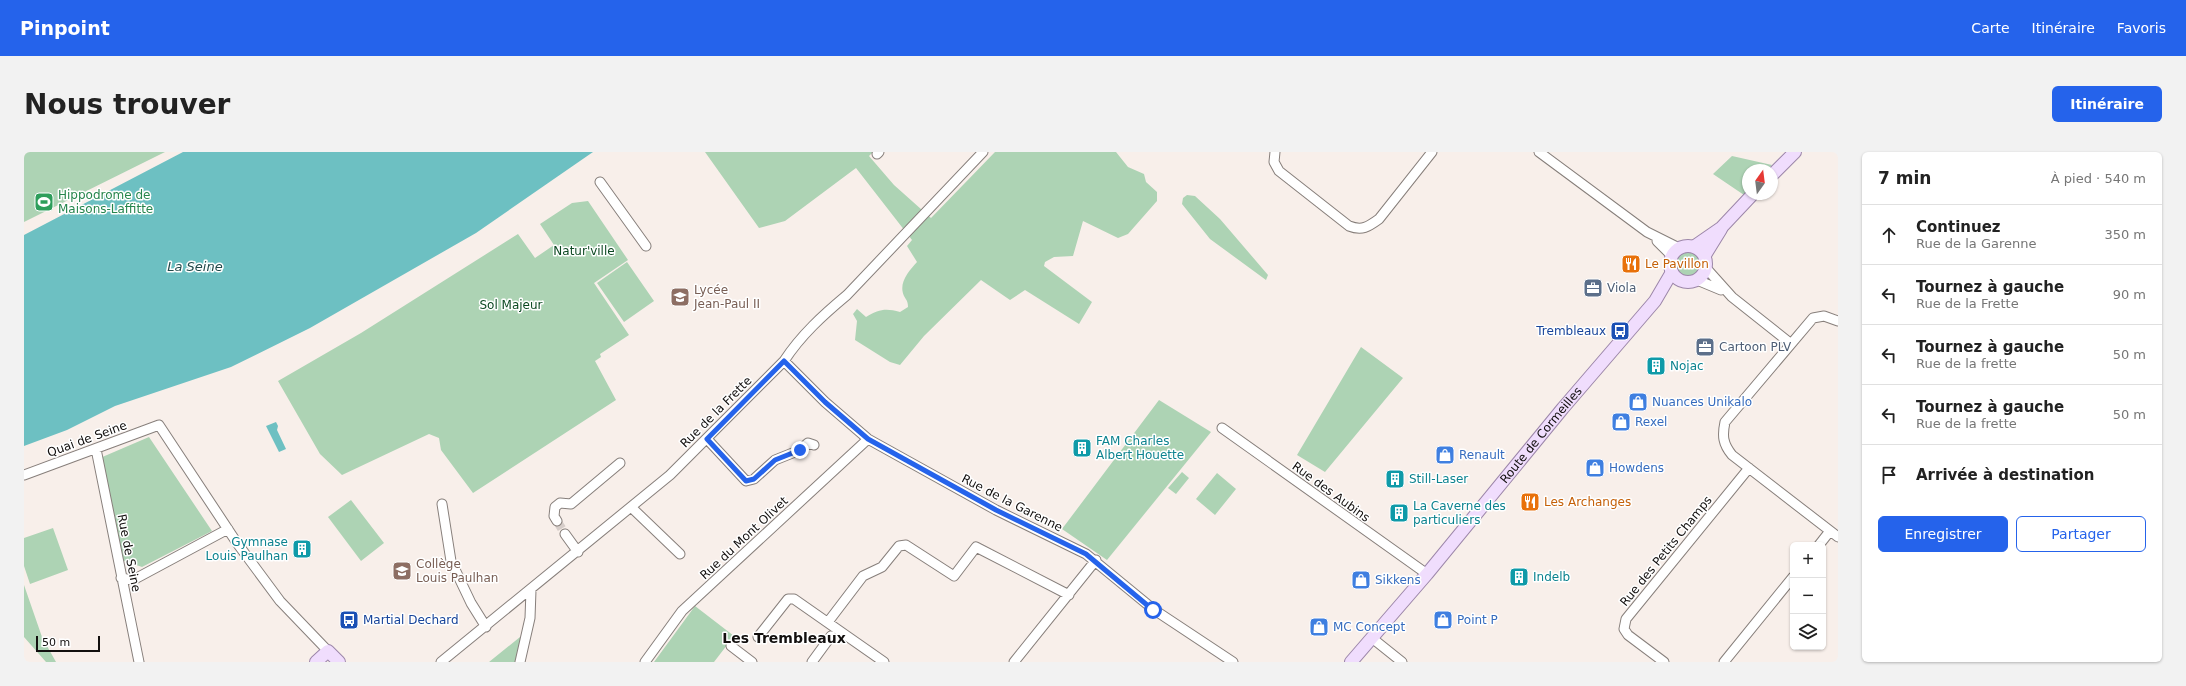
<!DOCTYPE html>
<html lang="fr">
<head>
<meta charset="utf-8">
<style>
	:root { --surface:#fff; --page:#f2f2f2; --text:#222; --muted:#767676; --line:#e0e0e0; --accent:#2563eb }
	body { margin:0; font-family:"DejaVu Sans",sans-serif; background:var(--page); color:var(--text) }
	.controls { position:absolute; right:12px; bottom:12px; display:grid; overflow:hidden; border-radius:6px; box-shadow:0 1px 3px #0004 }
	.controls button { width:36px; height:36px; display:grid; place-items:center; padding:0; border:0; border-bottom:1px solid var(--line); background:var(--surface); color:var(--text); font:20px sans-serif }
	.compass { position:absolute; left:1718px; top:12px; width:36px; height:36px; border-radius:50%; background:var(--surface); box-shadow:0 1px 3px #0004; rotate:14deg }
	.scale { position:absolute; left:12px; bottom:10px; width:64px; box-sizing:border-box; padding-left:4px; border:2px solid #120f0e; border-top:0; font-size:11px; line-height:14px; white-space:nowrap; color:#120f0e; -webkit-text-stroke:3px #fff; paint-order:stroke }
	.stop { position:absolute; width:12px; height:12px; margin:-9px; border:3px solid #2563eb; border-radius:50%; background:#fff }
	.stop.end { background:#2563eb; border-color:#fff; box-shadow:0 1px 4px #0008 }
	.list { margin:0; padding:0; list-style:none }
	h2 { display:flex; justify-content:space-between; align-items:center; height:52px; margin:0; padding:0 16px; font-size:17px }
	h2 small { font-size:13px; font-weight:400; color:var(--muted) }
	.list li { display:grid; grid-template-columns:26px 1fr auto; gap:12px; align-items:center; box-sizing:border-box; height:60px; padding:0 16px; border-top:1px solid var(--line) }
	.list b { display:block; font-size:15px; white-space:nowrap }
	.list p { margin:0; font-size:13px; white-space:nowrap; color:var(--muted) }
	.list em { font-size:13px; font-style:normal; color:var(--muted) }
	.actions { display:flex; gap:8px; padding:12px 16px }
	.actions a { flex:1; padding:9px 0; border:1px solid var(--accent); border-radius:6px; text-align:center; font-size:14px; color:var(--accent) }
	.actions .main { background:var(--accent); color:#fff }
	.icon { flex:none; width:22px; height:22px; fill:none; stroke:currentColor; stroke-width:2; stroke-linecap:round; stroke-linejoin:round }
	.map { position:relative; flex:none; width:1814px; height:510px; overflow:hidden; border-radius:6px }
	header { display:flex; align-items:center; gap:24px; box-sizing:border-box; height:56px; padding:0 20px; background:var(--accent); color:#fff }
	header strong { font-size:19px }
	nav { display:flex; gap:22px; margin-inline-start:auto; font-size:14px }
	.intro { display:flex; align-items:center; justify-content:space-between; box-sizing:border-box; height:96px; padding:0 24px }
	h1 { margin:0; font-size:28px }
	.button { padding:10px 18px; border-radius:6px; background:var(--accent); color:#fff; font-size:14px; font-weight:700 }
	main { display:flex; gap:24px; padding:0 24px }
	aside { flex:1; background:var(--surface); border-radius:6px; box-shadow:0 1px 3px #0004 }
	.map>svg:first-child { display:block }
</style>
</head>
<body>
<header>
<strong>Pinpoint</strong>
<nav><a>Carte</a><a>Itinéraire</a><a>Favoris</a></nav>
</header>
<div class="intro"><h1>Nous trouver</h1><a class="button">Itinéraire</a></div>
<main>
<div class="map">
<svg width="1814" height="510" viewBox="0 0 1814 510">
	<rect width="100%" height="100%" fill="#f8efea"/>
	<path fill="#add3b4" d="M 0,0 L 141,0 L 0,70 Z
		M 681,0 L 849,0 L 845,4 L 870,33 L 907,66 L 971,0 L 1092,0 L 1104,15 L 1120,22 L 1122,30 L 1133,40 L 1133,49 L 1104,82 L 1094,86 L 1059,69 L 1049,104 L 1030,105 L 1021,110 L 1020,114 L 1068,150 L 1055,172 L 1001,138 L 986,148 L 957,128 L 900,184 L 876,213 L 866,210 L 831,188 L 833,169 L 829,162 L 833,157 L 842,165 C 855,157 862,156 876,160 L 884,155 C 884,150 883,149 880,144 C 874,131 885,119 893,110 L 883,94 L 888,88 L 832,16 L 761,69 L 735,76 Z
		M 1708,4 L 1748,13 L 1743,18 L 1724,18 L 1724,38 L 1720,43 L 1689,22 Z
		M 1163,43 L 1171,44 L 1196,67 L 1244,123 L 1242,128 L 1186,87 L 1158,52 L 1159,46 Z
		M 564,49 L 604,108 L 570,131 L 605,183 L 576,202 L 577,205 L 571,209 L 592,248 L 449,341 L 417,298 L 415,286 L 405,282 L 318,323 L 296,302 L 254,229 L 337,181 L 494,82 L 511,106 L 530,93 L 516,72 L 548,51 Z
		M1652 111a13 13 0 1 1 26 0a13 13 0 1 1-26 0Z
		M 603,110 L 630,149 L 600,170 L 573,131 Z
		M 1337,195 L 1379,226 L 1301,320 L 1273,303 Z
		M 1135,248 L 1187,280 L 1083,408 L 1038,377 Z
		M 125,285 L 188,379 L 118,415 L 95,407 L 76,306 Z
		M 1158,320 L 1165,326 L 1152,342 L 1144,336 Z
		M 1193,321 L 1212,337 L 1191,363 L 1172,347 Z
		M 327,348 L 360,391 L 337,409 L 304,365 Z
		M 29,376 L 44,418 L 6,432 L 0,414 L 0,386 Z
		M 0,433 L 18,485 L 32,510 L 22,510 L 0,485 Z
		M 671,454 L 710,484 L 690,510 L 630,510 Z
		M 496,485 L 498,485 L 493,510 L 465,510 Z"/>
	<path fill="#6dc0c2" d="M 159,0 L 569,0 L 452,81 L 286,176 L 207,215 L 91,254 L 43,278 L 0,294 L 0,83 Z
		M 252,270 L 254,274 L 253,278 L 262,297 L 255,300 L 242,274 Z"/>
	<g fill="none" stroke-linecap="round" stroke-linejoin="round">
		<path stroke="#d6cdc9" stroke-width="9" stroke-dasharray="9 4.5" stroke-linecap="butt" d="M 533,369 L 541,382"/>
		<g stroke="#877f7b" stroke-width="11">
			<path id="minor" d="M 1251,0 L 1250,10 L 1255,19 L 1325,74 C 1338,79 1344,75 1355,67 L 1408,0
				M 1515,0 L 1623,80 L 1655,96
				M 853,2 L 855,0
				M 576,30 L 622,94
				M 1633,89 L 1648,104
				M 1682,116 L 1708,145 L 1766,191
				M 1673,128 L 1697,138
				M 1814,169 L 1800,164 L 1789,166 L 1701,270 C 1698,284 1699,292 1708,303 L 1814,385
				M 760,209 L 801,250 L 844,287 L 972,358 L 1062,402 L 1129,457 L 1209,510
				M 135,273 L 213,391 L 256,449 L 304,499
				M 1198,276 L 1403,422
				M 683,287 L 722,329 L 730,327 L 751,308 L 776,298 L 784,291 L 790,293
				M 72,297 L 115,510
				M 0,323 L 135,273
				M 418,352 L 427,409 L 447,451 L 462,475
				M 607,355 L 656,402
				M 533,369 L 530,364 L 531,355 L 536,351 L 547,352 L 596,311
				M 541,382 L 554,400
				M 1795,393 L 1806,379
				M 97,426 L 109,428 L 204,377
				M 804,470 L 839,424 L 858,415 L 875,394 L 882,393 L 930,424 L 952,395 L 1045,443
				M 734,485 L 764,447 L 770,447 L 860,510
				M 1348,486 L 1378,510
				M 707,494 L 728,510
				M 417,510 L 646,323 L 760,209 C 777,183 799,163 823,143 L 959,0
				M 496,510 L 506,466 L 507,438
				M 621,510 L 658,459 L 844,287
				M 788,510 L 807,484
				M 990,510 L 1072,408
				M 1640,510 L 1604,483 L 1600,477 L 1602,467 L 1725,316
				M 1700,510 L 1769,425"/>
		</g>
		<g stroke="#9c86a9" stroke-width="14">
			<g id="major">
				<path d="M 1748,23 L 1771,0"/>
				<path d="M 1671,94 L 1697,76 L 1729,42"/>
				<circle cx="1664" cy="112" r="18"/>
				<path d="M 1681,103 L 1697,77"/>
				<path d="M 292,510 L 304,499 L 315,510"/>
				<path id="s1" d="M 1327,510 L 1403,422 L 1539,256 L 1631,149 L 1648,120"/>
			</g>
		</g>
		<use href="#minor" stroke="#fff" stroke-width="9"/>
		<use href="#major" stroke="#f0ddfd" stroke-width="12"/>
	</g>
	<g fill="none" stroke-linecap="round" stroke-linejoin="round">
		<path stroke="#2563eb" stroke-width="5" d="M 776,298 L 751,308 L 730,327 L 722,329 L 683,287 L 760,209 L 801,250 L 844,287 L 972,358 L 1062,402 L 1129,458"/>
	</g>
	<defs>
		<g id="stadium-square" transform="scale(1)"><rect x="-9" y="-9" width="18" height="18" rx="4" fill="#2e9e5b" stroke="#fff"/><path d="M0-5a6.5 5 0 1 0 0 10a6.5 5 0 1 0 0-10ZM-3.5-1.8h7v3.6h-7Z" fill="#fff"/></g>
		<g id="restaurant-square" transform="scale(1)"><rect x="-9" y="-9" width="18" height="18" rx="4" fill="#e8710a" stroke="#fff"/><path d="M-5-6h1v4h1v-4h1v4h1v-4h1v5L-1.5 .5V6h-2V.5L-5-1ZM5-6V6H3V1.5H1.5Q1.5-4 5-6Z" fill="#fff"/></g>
		<g id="office-square" transform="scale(1)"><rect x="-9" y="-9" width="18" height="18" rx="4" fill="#5c6f8a" stroke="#fff"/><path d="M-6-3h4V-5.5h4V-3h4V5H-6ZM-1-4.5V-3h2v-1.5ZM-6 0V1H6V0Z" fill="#fff"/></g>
		<g id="school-square" transform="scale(1)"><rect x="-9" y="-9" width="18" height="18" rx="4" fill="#8d6e63" stroke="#fff"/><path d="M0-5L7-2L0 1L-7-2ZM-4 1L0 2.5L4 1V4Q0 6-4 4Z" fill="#fff"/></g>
		<g id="bus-square" transform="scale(1)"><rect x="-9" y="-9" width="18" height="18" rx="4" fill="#1a4fb4" stroke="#fff"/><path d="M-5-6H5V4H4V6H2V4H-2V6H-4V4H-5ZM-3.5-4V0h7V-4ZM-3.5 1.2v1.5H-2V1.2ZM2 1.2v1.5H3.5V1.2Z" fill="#fff"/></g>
		<g id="building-square" transform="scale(1)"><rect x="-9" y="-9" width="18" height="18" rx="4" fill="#0f9aa8" stroke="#fff"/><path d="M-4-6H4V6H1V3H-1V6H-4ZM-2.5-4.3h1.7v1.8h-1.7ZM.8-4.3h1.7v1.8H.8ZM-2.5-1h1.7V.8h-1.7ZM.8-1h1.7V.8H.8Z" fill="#fff"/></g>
		<g id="shop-square" transform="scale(1)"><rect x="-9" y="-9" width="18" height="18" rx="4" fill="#3f7fe0" stroke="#fff"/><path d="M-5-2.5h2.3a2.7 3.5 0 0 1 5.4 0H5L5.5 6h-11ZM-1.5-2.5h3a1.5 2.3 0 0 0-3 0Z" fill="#fff"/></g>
	</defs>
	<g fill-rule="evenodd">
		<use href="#stadium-square" x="20" y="50"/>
		<use href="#restaurant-square" x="1607" y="112"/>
		<use href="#office-square" x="1569" y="136"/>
		<use href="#school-square" x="656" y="145"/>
		<use href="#bus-square" x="1596" y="179"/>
		<use href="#office-square" x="1681" y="195"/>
		<use href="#building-square" x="1632" y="214"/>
		<use href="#shop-square" x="1614" y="250"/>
		<use href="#shop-square" x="1597" y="270"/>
		<use href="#building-square" x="1058" y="296"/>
		<use href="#shop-square" x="1421" y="303"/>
		<use href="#shop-square" x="1571" y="316"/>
		<use href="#building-square" x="1371" y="327"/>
		<use href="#restaurant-square" x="1506" y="350"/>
		<use href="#building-square" x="1375" y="361"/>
		<use href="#building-square" x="278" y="397"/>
		<use href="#school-square" x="378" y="419"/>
		<use href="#building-square" x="1495" y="425"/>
		<use href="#shop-square" x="1337" y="428"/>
		<use href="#bus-square" x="325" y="468"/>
		<use href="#shop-square" x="1419" y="468"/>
		<use href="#shop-square" x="1295" y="475"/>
	</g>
	<g text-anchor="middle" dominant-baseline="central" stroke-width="3" stroke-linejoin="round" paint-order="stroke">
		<g font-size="12" fill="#27864d" stroke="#fff" text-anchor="start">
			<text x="34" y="43">Hippodrome de<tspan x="34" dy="14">Maisons-Laffitte</tspan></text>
		</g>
		<g font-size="12" fill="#0c4922" stroke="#fff">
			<text x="560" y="99">Natur'ville</text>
			<text x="487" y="153">Sol Majeur</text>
		</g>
		<g font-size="12" fill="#c56008" stroke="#fff" text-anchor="start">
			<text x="1621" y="112">Le Pavillon</text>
			<text x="1520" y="350">Les Archanges</text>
		</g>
		<g font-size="12" fill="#4e5e75" stroke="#fff" text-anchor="start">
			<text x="1583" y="136">Viola</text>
			<text x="1695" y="195">Cartoon PLV</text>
		</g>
		<g font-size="12" fill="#785e54" stroke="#fff" text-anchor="start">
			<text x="670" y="138">Lycée<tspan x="670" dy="14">Jean-Paul II</tspan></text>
			<text x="392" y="412">Collège<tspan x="392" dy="14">Louis Paulhan</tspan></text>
		</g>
		<g font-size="12" fill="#164399" stroke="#fff" text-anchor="end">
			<text x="1582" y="179">Trembleaux</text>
			<text x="339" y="468" text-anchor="start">Martial Dechard</text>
		</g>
		<g font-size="12" fill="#0d838f" stroke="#fff" text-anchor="start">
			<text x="1646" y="214">Nojac</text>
			<text x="1072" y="289">FAM Charles<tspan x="1072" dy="14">Albert Houette</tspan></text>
			<text x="1385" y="327">Still-Laser</text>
			<text x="1389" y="354">La Caverne des<tspan x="1389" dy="14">particuliers</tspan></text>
			<text x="264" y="390" text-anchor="end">Gymnase<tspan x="264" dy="14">Louis Paulhan</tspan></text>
			<text x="1509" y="425">Indelb</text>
		</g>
		<g font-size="12" fill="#366cbe" stroke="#fff" text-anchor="start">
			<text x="1628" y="250">Nuances Unikalo</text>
			<text x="1611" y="270">Rexel</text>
			<text x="1435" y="303">Renault</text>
			<text x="1585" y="316">Howdens</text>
			<text x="1351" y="428">Sikkens</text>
			<text x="1433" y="468">Point P</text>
			<text x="1309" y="475">MC Concept</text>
		</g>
		<g font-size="12" fill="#120f0e" stroke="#fff">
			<text transform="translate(692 260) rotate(-45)">Rue de la Frette</text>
			<text stroke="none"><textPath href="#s1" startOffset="296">Route de Cormeilles</textPath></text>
			<text transform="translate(63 287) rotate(-20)">Quai de Seine</text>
			<text transform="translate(1307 340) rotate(36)">Rue des Aubins</text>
			<text transform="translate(988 351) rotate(27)">Rue de la Garenne</text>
			<text transform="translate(720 386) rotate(-43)">Rue du Mont Olivet</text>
			<text transform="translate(1642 399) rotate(-51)">Rue des Petits Champs</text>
			<text transform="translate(105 401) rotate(79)">Rue de Seine</text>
		</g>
		<g font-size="13" font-style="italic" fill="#224a4b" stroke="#fff">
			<text x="171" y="114">La Seine</text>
		</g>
		<g font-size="14" font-weight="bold" fill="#120f0e" stroke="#fff">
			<text x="760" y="486">Les Trembleaux</text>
		</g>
	</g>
</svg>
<div class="controls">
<button>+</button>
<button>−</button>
<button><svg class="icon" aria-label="layers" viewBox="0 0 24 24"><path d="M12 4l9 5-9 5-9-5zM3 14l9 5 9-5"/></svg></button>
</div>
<svg class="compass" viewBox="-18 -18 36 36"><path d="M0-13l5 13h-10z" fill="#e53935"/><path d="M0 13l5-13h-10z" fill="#767676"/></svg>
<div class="scale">50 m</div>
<div class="stop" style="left:1129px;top:458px"></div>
<div class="stop end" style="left:776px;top:298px"></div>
</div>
<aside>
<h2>7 min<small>À pied · 540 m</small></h2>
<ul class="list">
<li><svg class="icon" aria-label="ahead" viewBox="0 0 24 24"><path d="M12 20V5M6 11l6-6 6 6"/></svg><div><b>Continuez</b><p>Rue de la Garenne</p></div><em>350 m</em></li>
<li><svg class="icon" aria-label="left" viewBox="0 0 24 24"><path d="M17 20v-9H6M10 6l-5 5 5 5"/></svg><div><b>Tournez à gauche</b><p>Rue de la Frette</p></div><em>90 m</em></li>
<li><svg class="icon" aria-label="left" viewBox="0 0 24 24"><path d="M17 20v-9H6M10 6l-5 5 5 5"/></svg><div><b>Tournez à gauche</b><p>Rue de la frette</p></div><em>50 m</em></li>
<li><svg class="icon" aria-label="left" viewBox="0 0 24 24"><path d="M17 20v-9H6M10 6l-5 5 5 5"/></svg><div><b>Tournez à gauche</b><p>Rue de la frette</p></div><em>50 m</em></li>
<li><svg class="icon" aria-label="arrive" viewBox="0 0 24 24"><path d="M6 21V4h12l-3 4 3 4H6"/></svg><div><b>Arrivée à destination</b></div></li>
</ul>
<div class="actions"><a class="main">Enregistrer</a><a>Partager</a></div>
</aside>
</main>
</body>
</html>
